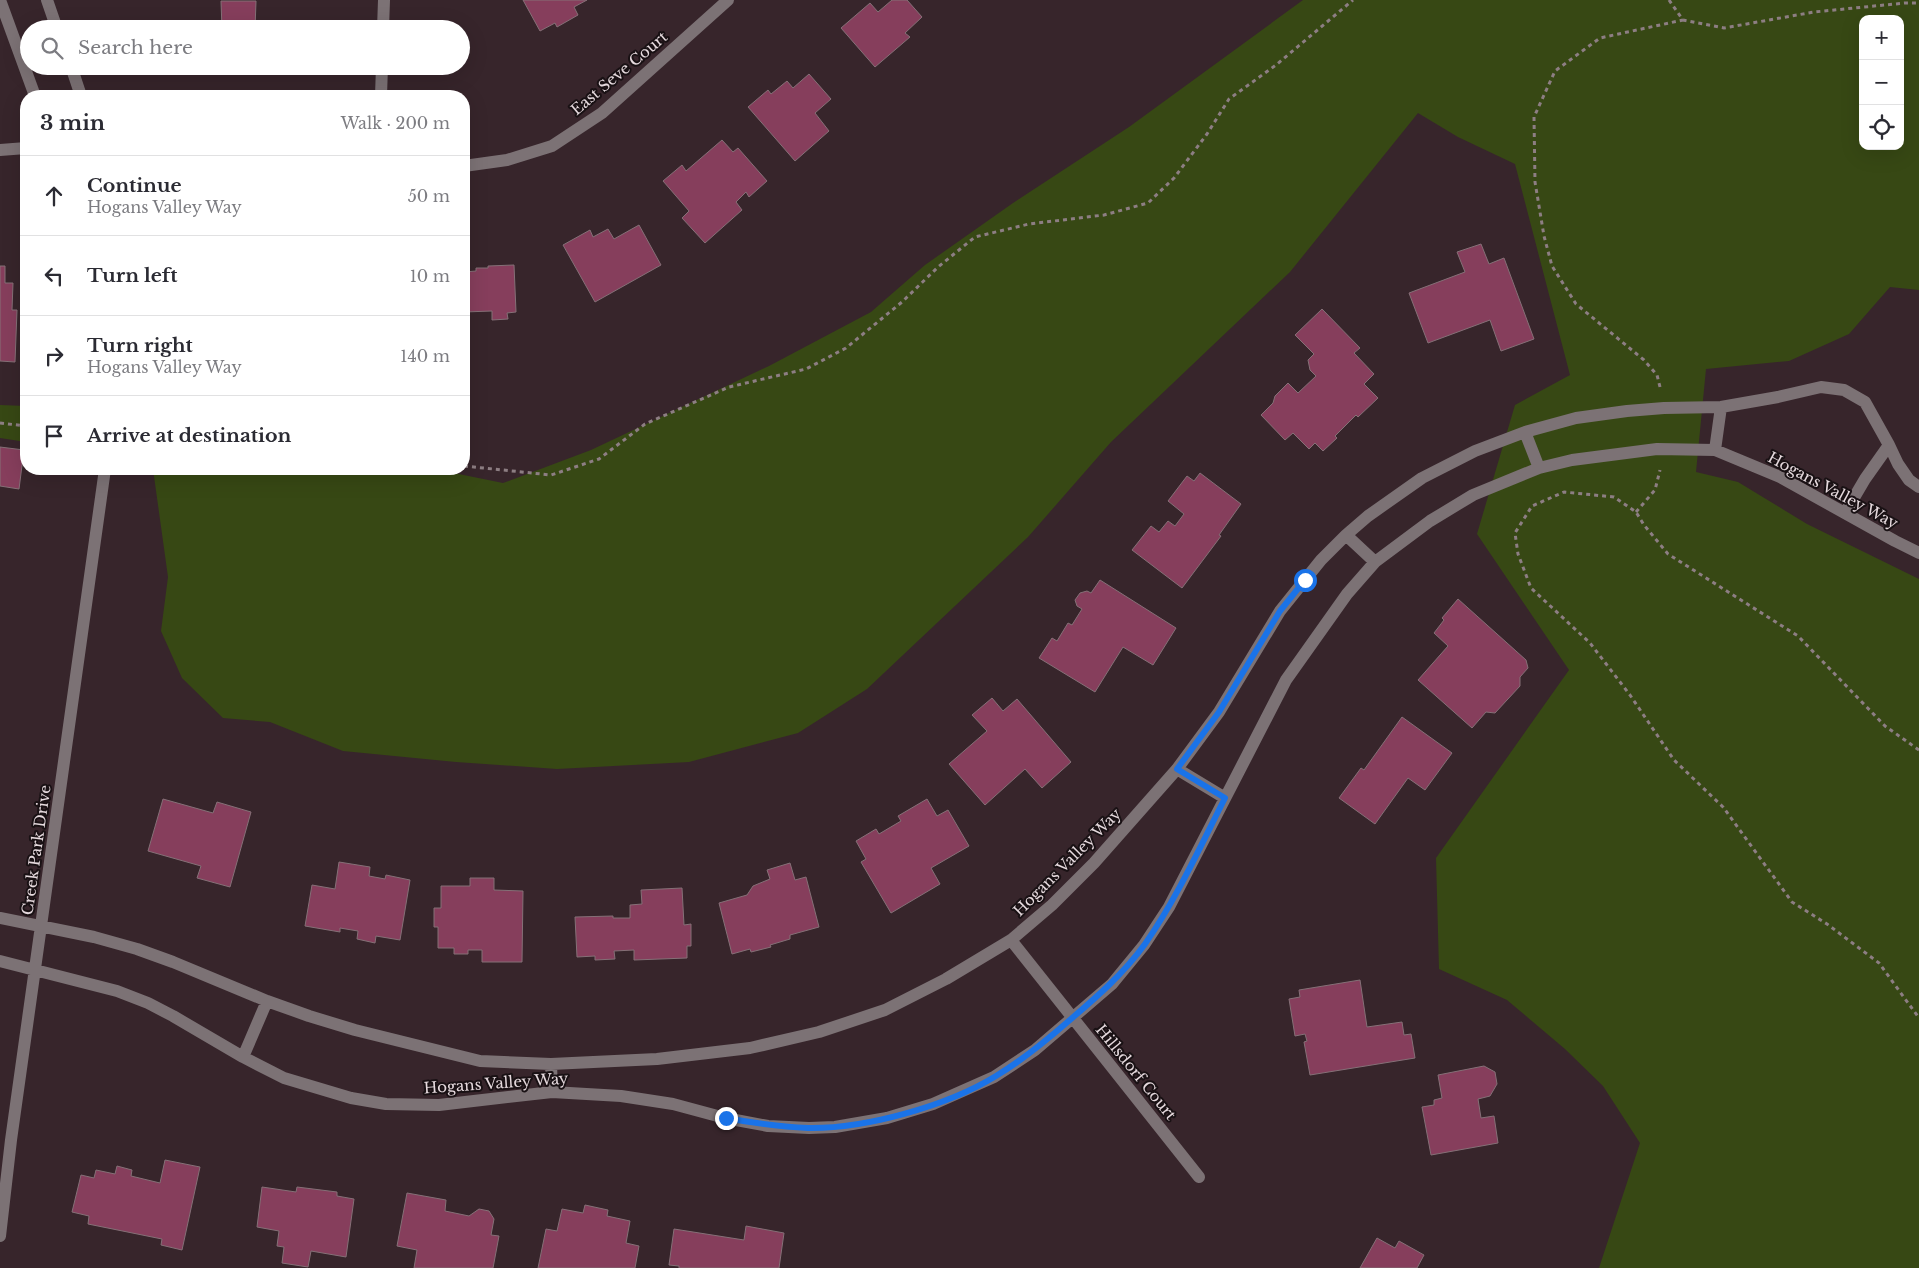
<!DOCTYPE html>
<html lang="en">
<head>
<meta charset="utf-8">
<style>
	:root { --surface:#fff; --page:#f7f7f7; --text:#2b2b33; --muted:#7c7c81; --line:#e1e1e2 }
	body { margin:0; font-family:"Libre Baskerville",serif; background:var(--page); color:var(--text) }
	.controls { position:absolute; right:15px; top:15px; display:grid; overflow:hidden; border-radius:10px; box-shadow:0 5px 20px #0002 }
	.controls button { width:45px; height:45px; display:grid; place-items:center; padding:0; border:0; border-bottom:1px solid var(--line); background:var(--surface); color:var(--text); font:25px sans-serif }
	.stop { position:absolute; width:15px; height:15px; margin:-11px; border:4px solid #1a73e8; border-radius:50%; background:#fff }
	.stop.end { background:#1a73e8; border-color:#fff; box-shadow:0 1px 5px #0008 }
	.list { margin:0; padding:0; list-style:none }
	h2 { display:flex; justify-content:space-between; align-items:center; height:65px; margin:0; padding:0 20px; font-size:21px }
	h2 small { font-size:16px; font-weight:400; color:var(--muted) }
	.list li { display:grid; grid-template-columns:32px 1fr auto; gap:15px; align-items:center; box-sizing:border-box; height:80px; padding:0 20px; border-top:1px solid var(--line) }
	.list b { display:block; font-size:19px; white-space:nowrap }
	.list p { margin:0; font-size:16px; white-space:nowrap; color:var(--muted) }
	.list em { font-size:16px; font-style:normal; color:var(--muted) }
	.icon { flex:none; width:28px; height:28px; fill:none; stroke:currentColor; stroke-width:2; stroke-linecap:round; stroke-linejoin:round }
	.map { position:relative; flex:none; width:1919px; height:1268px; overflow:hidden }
	.search { position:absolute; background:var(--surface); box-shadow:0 5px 20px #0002; left:20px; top:20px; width:450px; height:55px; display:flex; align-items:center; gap:12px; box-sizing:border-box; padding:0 18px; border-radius:28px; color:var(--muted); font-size:19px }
	.panel { position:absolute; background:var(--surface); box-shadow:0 5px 20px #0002; left:20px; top:90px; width:450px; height:385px; border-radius:20px }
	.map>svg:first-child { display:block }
</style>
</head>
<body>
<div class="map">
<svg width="1919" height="1268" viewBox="0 0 1919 1268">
	<rect width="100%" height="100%" fill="#37252b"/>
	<path fill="#374814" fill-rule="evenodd" d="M 1303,0 L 1919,0 L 1919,290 L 1890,287 L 1849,334 L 1789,361 L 1706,369 L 1696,472 L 1738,482 L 1807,524 L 1919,579 L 1919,1268 L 1599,1268 L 1640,1143 L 1603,1086 L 1565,1049 L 1507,1000 L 1439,969 L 1436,858 L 1569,670 L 1477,534 L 1515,405 L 1570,375 L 1515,164 L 1458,137 L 1418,113 L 1290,272 L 1111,442 L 1028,537 L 867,689 L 798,733 L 689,762 L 557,769 L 456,762 L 343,751 L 270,722 L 223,718 L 182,678 L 161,631 L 168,577 L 153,469 L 201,469 L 204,474 L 226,469 L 434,469 L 503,483 L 591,450 L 769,366 L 871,312 L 925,265 L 1013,203 L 1129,127 ZM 1863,19 L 1900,19 L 1900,146 L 1863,146 Z
		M 0,405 L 26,406 L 26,442 L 0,438 Z"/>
	<path fill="#863e5c" stroke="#857077" d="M 523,0 L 587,0 L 574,7 L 578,15 L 557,27 L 555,23 L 540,31 Z
		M 892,0 L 907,0 L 922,17 L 905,33 L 910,37 L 875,67 L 841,28 L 870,3 L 878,12 Z
		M 221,1 L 256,1 L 255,29 L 222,29 Z
		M 213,66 L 263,66 L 263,71 L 213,71 Z
		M 809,74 L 831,99 L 815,113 L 829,131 L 795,161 L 748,107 L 768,90 L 771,94 L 787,81 L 793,88 Z
		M 722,140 L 733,152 L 738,148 L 767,181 L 749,197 L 746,192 L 736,202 L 742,210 L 705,243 L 682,218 L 689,211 L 663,181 L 682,165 L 686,171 Z
		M 639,225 L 661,265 L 595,302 L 563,245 L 590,230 L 593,237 L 608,229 L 614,239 Z
		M 1481,244 L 1489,264 L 1504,258 L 1534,339 L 1501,351 L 1490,320 L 1428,343 L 1409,293 L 1465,272 L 1457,252 Z
		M 514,265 L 516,312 L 507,313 L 508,319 L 492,320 L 492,311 L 464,312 L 464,272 L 476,271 L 476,268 L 488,268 L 488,266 Z
		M 0,266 L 5,266 L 5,283 L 13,283 L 12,310 L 17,310 L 15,362 L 0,361 Z
		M 1322,309 L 1360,348 L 1354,353 L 1374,374 L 1364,384 L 1378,398 L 1358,417 L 1356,415 L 1335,436 L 1337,438 L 1323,451 L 1315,443 L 1309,449 L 1293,433 L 1285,440 L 1261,415 L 1273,403 L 1275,396 L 1288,383 L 1298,393 L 1316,376 L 1310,370 L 1308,360 L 1314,354 L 1295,335 Z
		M 0,447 L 24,450 L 19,489 L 0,486 Z
		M 1200,473 L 1241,504 L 1219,535 L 1221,536 L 1182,588 L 1132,550 L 1151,526 L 1159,532 L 1168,521 L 1175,526 L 1184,514 L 1168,501 L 1187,476 L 1194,481 Z
		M 1100,580 L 1176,628 L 1153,665 L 1123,647 L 1095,692 L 1039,658 L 1052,638 L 1057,641 L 1068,623 L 1072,625 L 1082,609 L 1077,606 L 1075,600 L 1080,593 L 1087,591 L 1091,593 Z
		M 1458,599 L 1526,660 L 1528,668 L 1520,677 L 1520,686 L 1495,713 L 1486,712 L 1472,728 L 1418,680 L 1448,646 L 1434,633 L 1444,620 L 1442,618 Z
		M 992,698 L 1003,711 L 1017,699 L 1071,762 L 1042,788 L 1025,769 L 985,805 L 949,764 L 987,731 L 972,715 Z
		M 1402,717 L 1452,753 L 1425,790 L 1408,778 L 1375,824 L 1339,798 L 1361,768 L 1364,770 Z
		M 163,799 L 213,813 L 217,802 L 251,812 L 230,887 L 197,878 L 201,866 L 148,851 Z
		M 927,799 L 937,816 L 948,810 L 969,846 L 931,868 L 940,884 L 891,913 L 861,862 L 866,859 L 856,841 L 876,829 L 879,834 L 901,821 L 898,816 Z
		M 339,862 L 370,867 L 369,876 L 385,879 L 386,875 L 410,880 L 400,940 L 376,936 L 375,943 L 357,939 L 358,931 L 340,928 L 340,932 L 305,926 L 312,885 L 335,889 Z
		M 790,863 L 795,880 L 806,877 L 819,927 L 790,935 L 790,939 L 770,945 L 771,947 L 751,952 L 750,949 L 732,954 L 719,903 L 747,895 L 753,886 L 770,879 L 767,870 Z
		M 470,878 L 494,878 L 494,890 L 523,891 L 522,962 L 482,962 L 482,950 L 468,950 L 468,954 L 454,954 L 454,948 L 438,948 L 438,927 L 434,927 L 434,908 L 441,908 L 441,886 L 470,886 Z
		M 682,888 L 684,925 L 691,924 L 691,946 L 687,946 L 687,958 L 634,960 L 634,950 L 614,951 L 615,959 L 595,960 L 595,956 L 577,957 L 575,917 L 613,916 L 613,918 L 630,918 L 630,905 L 642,904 L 641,890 Z
		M 1360,980 L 1367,1027 L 1402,1022 L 1404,1035 L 1411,1034 L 1415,1058 L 1310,1075 L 1304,1042 L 1307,1041 L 1305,1034 L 1295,1036 L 1289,999 L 1300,997 L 1299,990 Z
		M 1484,1066 L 1495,1072 L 1497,1084 L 1490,1096 L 1478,1099 L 1481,1118 L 1494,1116 L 1498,1143 L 1431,1155 L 1422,1107 L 1434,1105 L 1434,1100 L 1442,1098 L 1438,1075 Z
		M 165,1160 L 200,1167 L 182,1250 L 161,1245 L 162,1239 L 88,1224 L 89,1216 L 72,1212 L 81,1175 L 94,1178 L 96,1170 L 115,1174 L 117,1166 L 132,1170 L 131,1176 L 160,1183 Z
		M 262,1187 L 296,1192 L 297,1187 L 337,1192 L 337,1196 L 354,1199 L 346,1257 L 311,1251 L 308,1267 L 282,1263 L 284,1247 L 277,1246 L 279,1231 L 257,1227 Z
		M 407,1193 L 446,1200 L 445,1211 L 469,1216 L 479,1209 L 489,1211 L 494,1219 L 491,1235 L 499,1236 L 493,1268 L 414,1268 L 417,1250 L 397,1246 Z
		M 585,1205 L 608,1210 L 607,1216 L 630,1221 L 626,1243 L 639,1246 L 635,1268 L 538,1268 L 546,1229 L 557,1231 L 562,1209 L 583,1213 Z
		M 746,1226 L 784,1233 L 779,1268 L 679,1268 L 679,1266 L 669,1265 L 674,1229 L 744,1240 Z
		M 1377,1238 L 1395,1248 L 1399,1241 L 1424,1255 L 1417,1268 L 1360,1268 Z"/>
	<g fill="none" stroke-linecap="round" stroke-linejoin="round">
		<path stroke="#8d7e83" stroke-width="3" stroke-dasharray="4 4" stroke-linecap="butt" d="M 1669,0 L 1683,20 L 1724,28 L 1814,12 L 1905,3 L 1919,3
			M 1660,387 L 1657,375 L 1644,360 L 1576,304 L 1552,266 L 1544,236 L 1535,182 L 1534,117 L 1555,71 L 1600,38 L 1683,20
			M 0,423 L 26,426
			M 464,466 L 551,475 L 599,459 L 645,424 L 729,387 L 806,369 L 846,348 L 902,302 L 938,267 L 975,237 L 1029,224 L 1104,215 L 1148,203 L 1174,178 L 1207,134 L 1229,99 L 1276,65 L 1353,0
			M 1636,512 L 1655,490 L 1660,470
			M 1919,750 L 1885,726 L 1798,636 L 1668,554 L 1644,525 L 1636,512 L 1614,497 L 1564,492 L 1532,506 L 1515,533 L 1518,554 L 1531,588 L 1590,643 L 1630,695 L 1674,760 L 1723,807 L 1792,902 L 1827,924 L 1879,963 L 1919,1018"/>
		<path stroke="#7c7275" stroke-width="12" d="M 0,0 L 35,96
			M 47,0 L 57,29
			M 383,29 L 384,0
			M 71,66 L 81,96
			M 381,96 L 382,66
			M 0,150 L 26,148
			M 464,166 L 507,160 L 552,146 L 602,113 L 728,0
			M 1525,432 L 1539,468
			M 1715,450 L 1721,407
			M 1845,513 L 1865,479 L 1889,445
			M 1346,535 L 1375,562
			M 1177,769 L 1225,798
			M 0,918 L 94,937 L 137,949 L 173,962 L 267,1001 L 309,1016 L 355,1030 L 480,1061 L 551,1064 L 657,1059 L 750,1048 L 819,1032 L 885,1010 L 946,979 L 1011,940 L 1052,905 L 1094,863 L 1177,769 L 1219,712 L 1280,611 L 1321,560 L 1346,535 L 1368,516 L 1422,478 L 1475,451 L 1525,432 L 1576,418 L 1627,411 L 1664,408 L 1721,407 L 1778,397 L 1821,387 L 1844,390 L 1865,402 L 1889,445 L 1898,464 L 1909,480 L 1919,487
			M 1011,940 L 1199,1177
			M 0,961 L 117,991 L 148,1003 L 173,1016 L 243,1057 L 284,1078 L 351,1098 L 386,1104 L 439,1105 L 552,1092 L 621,1096 L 673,1104 L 725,1118 L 768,1126 L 809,1128 L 835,1127 L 887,1118 L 933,1104 L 994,1077 L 1035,1050 L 1112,984 L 1144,945 L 1169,907 L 1286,680 L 1347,594 L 1375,562 L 1430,521 L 1473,495 L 1539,468 L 1572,460 L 1657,449 L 1715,450 L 1780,477 L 1895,541 L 1919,553
			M 243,1057 L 267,1001
			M 551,1064 L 552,1092
			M 0,1236 L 11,1140 L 105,469"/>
	</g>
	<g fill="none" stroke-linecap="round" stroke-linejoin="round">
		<path stroke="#1a73e8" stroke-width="6" d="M 726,1118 C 753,1123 780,1127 808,1128 C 865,1129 947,1106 996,1076 C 1023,1060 1047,1040 1071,1019 C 1098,996 1124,973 1145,944 C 1177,898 1200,847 1225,798 L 1177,769 L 1219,712 L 1280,611 L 1305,580"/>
	</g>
	<g text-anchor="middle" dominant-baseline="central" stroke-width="4" stroke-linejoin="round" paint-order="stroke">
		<g font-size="15" fill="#e6dade" stroke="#191114">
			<text transform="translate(619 73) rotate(-40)">East Seve Court</text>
			<text transform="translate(1833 490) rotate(28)">Hogans Valley Way</text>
			<text transform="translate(36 850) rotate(-82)">Creek Park Drive</text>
			<text transform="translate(1067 862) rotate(-45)">Hogans Valley Way</text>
			<text transform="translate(1136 1072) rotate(51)">Hillsdorf Court</text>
			<text transform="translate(496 1083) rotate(-4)">Hogans Valley Way</text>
		</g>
	</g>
</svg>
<div class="controls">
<button>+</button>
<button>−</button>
<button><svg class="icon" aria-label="locate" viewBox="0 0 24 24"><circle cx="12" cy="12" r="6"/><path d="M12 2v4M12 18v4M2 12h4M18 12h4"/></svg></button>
</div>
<div class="stop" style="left:1305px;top:580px"></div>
<div class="stop end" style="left:726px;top:1118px"></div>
<div class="search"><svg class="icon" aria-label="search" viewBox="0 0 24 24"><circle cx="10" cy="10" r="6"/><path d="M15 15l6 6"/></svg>Search here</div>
<section class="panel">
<h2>3 min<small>Walk · 200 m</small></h2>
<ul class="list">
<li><svg class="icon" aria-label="ahead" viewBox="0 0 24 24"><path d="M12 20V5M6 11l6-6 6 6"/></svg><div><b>Continue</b><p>Hogans Valley Way</p></div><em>50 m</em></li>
<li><svg class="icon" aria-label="left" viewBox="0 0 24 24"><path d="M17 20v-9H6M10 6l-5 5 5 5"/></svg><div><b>Turn left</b></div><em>10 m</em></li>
<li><svg class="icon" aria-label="right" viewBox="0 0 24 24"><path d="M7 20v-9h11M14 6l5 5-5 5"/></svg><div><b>Turn right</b><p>Hogans Valley Way</p></div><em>140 m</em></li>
<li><svg class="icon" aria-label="arrive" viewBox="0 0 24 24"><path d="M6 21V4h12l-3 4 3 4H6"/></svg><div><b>Arrive at destination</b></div></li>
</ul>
</section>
</div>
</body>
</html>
